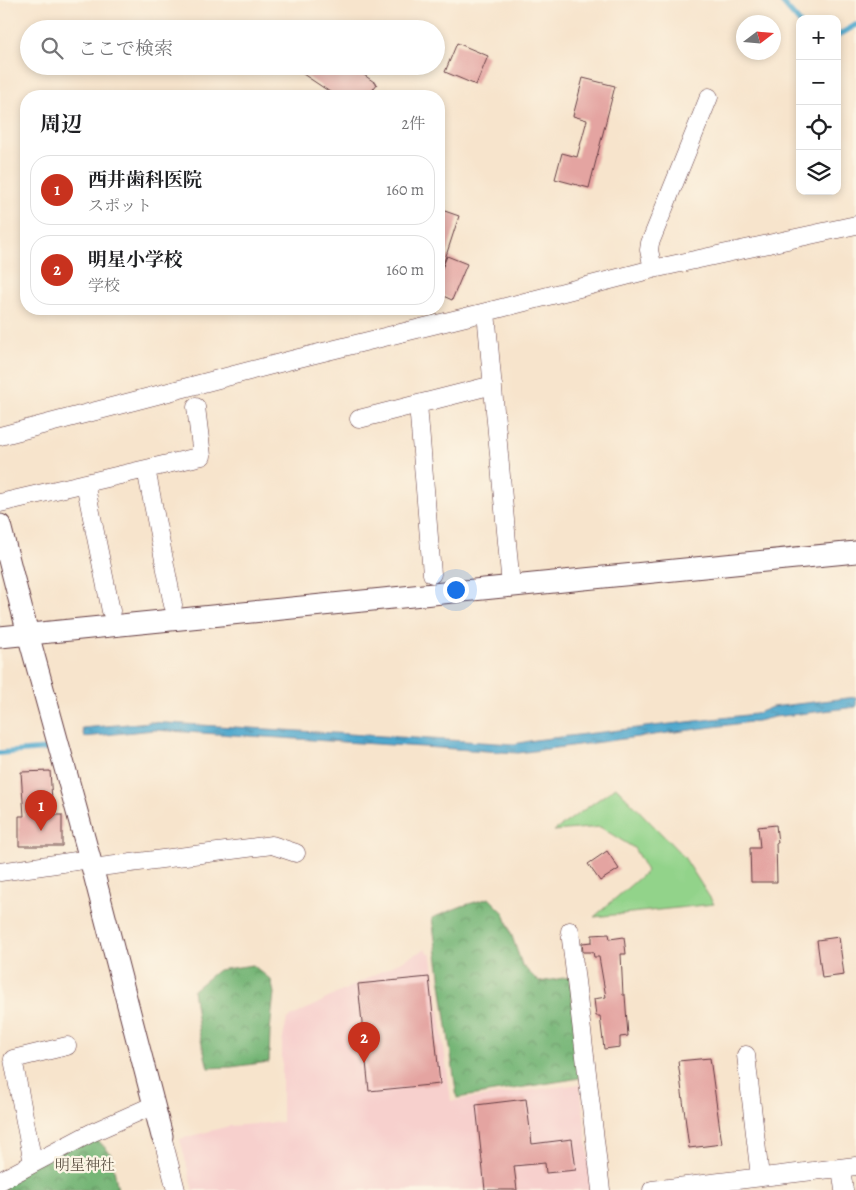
<!DOCTYPE html>
<html lang="ja">
<head>
<meta charset="utf-8">
<style>
	:root { --surface:#fff; --page:#f6f6f6; --text:#202124; --muted:#757577; --line:#e0e0e0; --accent:#c8321e }
	body { margin:0; font-family:Alegreya,"Noto Serif JP",serif; background:var(--page); color:var(--text) }
	.controls { position:absolute; right:15px; top:15px; display:grid; overflow:hidden; border-radius:10px; box-shadow:0 2px 8px #0003 }
	.controls button { width:45px; height:45px; display:grid; place-items:center; padding:0; border:0; border-bottom:1px solid var(--line); background:var(--surface); color:var(--text); font:25px sans-serif }
	.compass { position:absolute; left:736px; top:15px; width:45px; height:45px; border-radius:50%; background:var(--surface); box-shadow:0 2px 8px #0003; rotate:74deg }
	.you { position:absolute; left:455px; top:589px; width:18px; height:18px; margin:-12px; border:4px solid #fff; border-radius:50%; background:#1a73e8; box-shadow:0 0 0 8px #1a73e833 }
	.badge { display:grid; place-items:center; width:32px; height:32px; border-radius:50%; background:var(--accent); color:#fff; font-size:16px; font-weight:700 }
	.pin { position:absolute; translate:-50% -41px; filter:drop-shadow(0 1px 2px #0008) }
	.pin::after { content:''; position:absolute; top:26px; width:18px; height:15px; background:inherit; clip-path:polygon(0 0,100% 0,50% 100%) }
	.list { margin:0; padding:0; list-style:none }
	h2 { display:flex; justify-content:space-between; align-items:center; height:65px; margin:0; padding:0 20px; font-size:21px }
	h2 small { font-size:16px; font-weight:400; color:var(--muted) }
	.list li { display:grid; grid-template-columns:32px 1fr auto; gap:15px; align-items:center; box-sizing:border-box; height:70px; margin:0 10px 10px; padding:0 10px; border:1px solid var(--line); border-radius:20px }
	.list b { display:block; font-size:19px; white-space:nowrap }
	.list p { margin:0; font-size:16px; white-space:nowrap; color:var(--muted) }
	.list em { font-size:16px; font-style:normal; color:var(--muted) }
	.icon { flex:none; width:28px; height:28px; fill:none; stroke:currentColor; stroke-width:2; stroke-linecap:round; stroke-linejoin:round }
	.map { position:relative; flex:none; width:856px; height:1190px; overflow:hidden }
	.search { position:absolute; background:var(--surface); box-shadow:0 2px 8px #0003; left:20px; top:20px; width:425px; height:55px; display:flex; align-items:center; gap:12px; box-sizing:border-box; padding:0 18px; border-radius:28px; color:var(--muted); font-size:19px }
	.panel { position:absolute; background:var(--surface); box-shadow:0 2px 8px #0003; left:20px; top:90px; width:425px; height:225px; border-radius:20px }
	.map>svg:first-child { display:block }
</style>
</head>
<body>
<div class="map">
<svg width="856" height="1190" viewBox="0 0 856 1190">
	<defs>
		<pattern id="forest-crowns" width="20" height="18" patternUnits="userSpaceOnUse" patternTransform="scale(1.25)"><rect width="20" height="18" fill="#75b576"/><path d="M2 6a3 3 0 1 1 6 0M12 15a3 3 0 1 1 6 0" fill="none" stroke="#629361"/></pattern>
		<pattern id="water-ripples" width="26" height="14" patternUnits="userSpaceOnUse" patternTransform="scale(1.25)"><rect width="26" height="14" fill="#50a8cd"/><path d="M2 4q2-2 4 0t4 0M15 11q2-2 4 0t4 0" fill="none" stroke="#4488a7"/></pattern>
	</defs>
	<rect width="100%" height="100%" fill="#fcf5e5"/>
	<filter id="ink" filterUnits="userSpaceOnUse"><feTurbulence type="fractalNoise" baseFrequency=".02" numOctaves="2"/><feDisplacementMap in="SourceGraphic" scale="10" xChannelSelector="R" yChannelSelector="G"/><feConvolveMatrix kernelMatrix="1 2 1 2 8 2 1 2 1" color-interpolation-filters="sRGB"/></filter>
	<filter id="wash" filterUnits="userSpaceOnUse"><feTurbulence type="fractalNoise" baseFrequency=".0096" numOctaves="4" result="noise"/><feDisplacementMap in="SourceGraphic" scale="20" xChannelSelector="R" yChannelSelector="G"/><feGaussianBlur stdDeviation="1.12" result="paint"/><feColorMatrix in="noise" values="0 0 0 0 0 0 0 0 0 0 0 0 0 0 0 0 0 1.4 0 .05"/><feComposite in="paint" operator="in"/></filter>
	<g filter="url(#wash)">
		<rect width="100%" height="100%" fill="#f7e4cc"/>
		<path fill="#f7d0cd" d="M 425,949 L 432,956 L 451,1101 L 580,1084 L 593,1190 L 193,1190 L 180,1139 L 229,1126 L 282,1122 L 282,1043 L 287,1019 Z"/>
		<path fill="#92d38a" stroke="#6e795a" d="M 616,787 L 684,857 L 714,904 L 594,917 L 647,871 L 634,848 L 600,827 L 554,831 Z"/>
		<path fill="url(#forest-crowns)" stroke="#606a50" d="M 489,898 L 504,913 L 522,965 L 539,982 L 570,977 L 580,1078 L 457,1098 L 432,918 L 462,906 Z
			M 253,965 L 271,980 L 274,993 L 270,1031 L 269,1062 L 231,1067 L 208,1068 L 199,1032 L 193,990 L 218,970 Z
			M 91,1133 L 111,1154 L 118,1190 L 0,1190 L 0,1181 Z"/>
		<path fill="url(#water-ripples)" stroke="#4d647c" d="M 856,697 L 856,707 L 774,717 L 758,721 L 518,753 L 154,730 L 84,737 L 82,728 L 151,722 L 514,744 L 535,740 L 755,714 L 772,707 Z"/>
		<g fill="none" stroke-linecap="round" stroke-linejoin="round">
			<path stroke="#50a8cd" stroke-width="5.5" d="M 780,0 L 800,23
				M 837,36 L 856,25
				M 0,753 L 47,749"/>
		</g>
		<g id="blocks">
			<path fill="#e4a4a1" d="M 457,43 L 488,56 L 476,85 L 445,72 Z
				M 291,66 L 351,66 L 377,84 L 368,96 L 336,96 Z
				M 583,78 L 615,86 L 589,188 L 555,179 L 562,153 L 577,157 L 587,120 L 573,116 Z
				M 439,209 L 459,216 L 442,268 L 447,256 L 467,264 L 452,300 L 439,294 L 439,275 L 442,268 L 439,268 Z
				M 50,771 L 53,815 L 62,815 L 62,846 L 19,846 L 19,816 L 24,816 L 21,772 Z
				M 776,825 L 778,843 L 776,843 L 777,882 L 751,882 L 750,848 L 760,848 L 758,827 Z
				M 607,851 L 619,869 L 600,881 L 588,864 Z
				M 609,934 L 610,939 L 624,937 L 626,954 L 621,954 L 623,995 L 625,995 L 628,1036 L 620,1037 L 620,1047 L 604,1049 L 600,1016 L 596,1016 L 594,999 L 606,997 L 599,957 L 594,957 L 593,952 L 583,952 L 582,943 L 592,942 L 592,935 Z
				M 839,937 L 844,975 L 822,978 L 817,940 Z
				M 429,977 L 440,1084 L 369,1091 L 358,984 Z
				M 710,1058 L 722,1144 L 689,1148 L 678,1061 Z
				M 526,1099 L 532,1144 L 572,1139 L 576,1170 L 546,1173 L 545,1163 L 514,1166 L 517,1190 L 485,1190 L 476,1105 Z"/>
		</g>
	</g>
	<g filter="url(#ink)">
		<use href="#blocks" fill-opacity="0" stroke="#643d43" stroke-width="1"/>
		<g fill="none" stroke-linecap="round" stroke-linejoin="round">
			<g stroke="#643d43" stroke-width="19">
				<path id="minor" d="M 653,269 L 649,250 L 650,243 L 709,97
					M 486,312 L 511,586
					M 418,404 L 432,574
					M 359,419 L 493,385
					M 0,436 L 295,359 L 486,312 L 653,269 L 856,225
					M 146,469 L 173,605
					M 85,483 L 111,611
					M 0,503 L 202,456 L 196,407
					M 92,868 L 272,845 L 296,853
					M 0,872 L 90,859
					M 570,931 L 601,1190
					M 746,1055 L 760,1177
					M 162,1136 L 176,1190
					M 33,1163 L 13,1059 L 67,1046
					M 841,1168 L 844,1190
					M 0,1181 L 91,1133 L 154,1105
					M 652,1190 L 856,1166"/>
			</g>
			<g stroke="#643d43" stroke-width="23">
				<path id="tertiary" d="M 0,525 L 28,634 L 90,859 L 162,1136
					M 0,637 L 856,552"/>
			</g>
			<use href="#minor" stroke="#fff" stroke-width="18"/>
			<use href="#tertiary" stroke="#fff" stroke-width="21"/>
		</g>
	</g>
	<g text-anchor="middle" dominant-baseline="central" stroke-width="4.5" stroke-linejoin="round" paint-order="stroke">
		<g font-size="15" fill="#605548" stroke="#fcf5e5">
			<text x="85" y="1165">明星神社</text>
		</g>
	</g>
</svg>
<div class="controls">
<button>+</button>
<button>−</button>
<button><svg class="icon" aria-label="locate" viewBox="0 0 24 24"><circle cx="12" cy="12" r="6"/><path d="M12 2v4M12 18v4M2 12h4M18 12h4"/></svg></button>
<button><svg class="icon" aria-label="layers" viewBox="0 0 24 24"><path d="M12 4l9 5-9 5-9-5zM3 14l9 5 9-5"/></svg></button>
</div>
<svg class="compass" viewBox="-18 -18 36 36"><path d="M0-13l5 13h-10z" fill="#e53935"/><path d="M0 13l5-13h-10z" fill="#757577"/></svg>
<div class="you"></div>
<div class="pin badge" style="left:41px;top:831px">1</div>
<div class="pin badge" style="left:364px;top:1063px">2</div>
<div class="search"><svg class="icon" aria-label="search" viewBox="0 0 24 24"><circle cx="10" cy="10" r="6"/><path d="M15 15l6 6"/></svg>ここで検索</div>
<section class="panel">
<h2>周辺<small>2件</small></h2>
<ul class="list">
<li><span class="badge">1</span><div><b>西井歯科医院</b><p>スポット</p></div><em>160 m</em></li>
<li><span class="badge">2</span><div><b>明星小学校</b><p>学校</p></div><em>160 m</em></li>
</ul>
</section>
</div>
</body>
</html>
